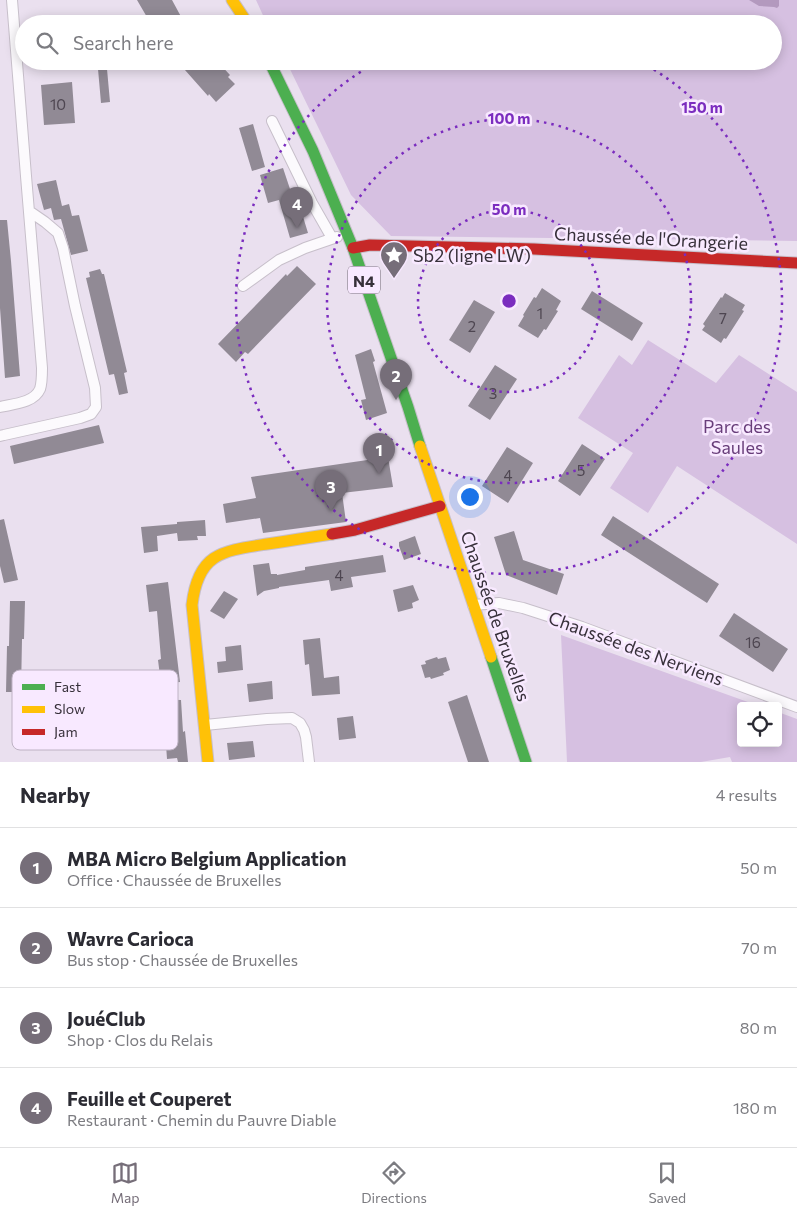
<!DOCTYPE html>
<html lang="en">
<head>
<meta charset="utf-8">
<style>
	:root { --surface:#fff; --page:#f2f2f3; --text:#2b2b33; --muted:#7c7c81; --line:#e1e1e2; --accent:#766e79 }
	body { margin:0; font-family:Commissioner,sans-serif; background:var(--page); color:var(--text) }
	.controls { position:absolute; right:15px; bottom:15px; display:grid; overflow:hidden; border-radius:5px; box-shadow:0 2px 12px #0003 }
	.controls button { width:45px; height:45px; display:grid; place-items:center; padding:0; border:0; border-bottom:1px solid var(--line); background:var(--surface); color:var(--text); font:25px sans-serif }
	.you { position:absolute; left:469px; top:496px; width:18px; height:18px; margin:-12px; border:4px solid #fff; border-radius:50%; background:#1a73e8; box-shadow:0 0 0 8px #1a73e833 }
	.badge { display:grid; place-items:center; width:32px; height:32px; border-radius:50%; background:var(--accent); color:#fff; font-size:16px; font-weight:700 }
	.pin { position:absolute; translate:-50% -41px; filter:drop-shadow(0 1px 2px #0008) }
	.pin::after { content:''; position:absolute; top:26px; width:18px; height:15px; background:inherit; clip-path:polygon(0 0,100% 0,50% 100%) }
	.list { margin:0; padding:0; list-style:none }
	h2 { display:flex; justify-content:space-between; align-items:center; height:65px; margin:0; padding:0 20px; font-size:21px }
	h2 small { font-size:16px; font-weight:400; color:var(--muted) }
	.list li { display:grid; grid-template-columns:32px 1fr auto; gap:15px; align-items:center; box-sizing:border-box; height:80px; padding:0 20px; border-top:1px solid var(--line) }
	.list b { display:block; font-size:19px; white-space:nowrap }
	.list p { margin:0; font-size:16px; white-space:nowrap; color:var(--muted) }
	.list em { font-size:16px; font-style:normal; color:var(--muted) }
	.icon { flex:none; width:28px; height:28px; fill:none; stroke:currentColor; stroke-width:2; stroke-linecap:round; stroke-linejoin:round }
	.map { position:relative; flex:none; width:797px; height:762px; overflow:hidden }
	.search { position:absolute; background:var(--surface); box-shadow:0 2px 12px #0003; left:15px; right:15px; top:15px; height:55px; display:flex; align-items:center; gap:12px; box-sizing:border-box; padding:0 18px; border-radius:28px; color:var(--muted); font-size:19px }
	.sheet { height:385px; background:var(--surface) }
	nav { display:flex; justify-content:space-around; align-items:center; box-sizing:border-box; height:70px; border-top:1px solid var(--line); background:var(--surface); font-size:14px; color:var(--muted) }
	nav a { display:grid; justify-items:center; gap:2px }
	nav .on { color:var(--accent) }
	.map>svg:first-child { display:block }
</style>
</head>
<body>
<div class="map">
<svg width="797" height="762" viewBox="0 0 797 762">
	<rect width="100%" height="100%" fill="#eae0ef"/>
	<path fill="#d6c0e1" d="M 256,0 L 797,0 L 797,241 L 391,236 L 351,195 L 286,61 L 773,61 L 773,24 L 267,24 Z
		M 648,340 L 716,383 L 739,355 L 797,392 L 797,544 L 677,466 L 648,513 L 610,488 L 633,453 L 578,418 L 619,355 L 632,365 Z
		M 561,635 L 759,706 L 741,706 L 741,743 L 778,743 L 778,712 L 797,719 L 797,762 L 732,762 L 730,757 L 701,762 L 567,762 Z"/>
	<path fill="#b399be" d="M 749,0 L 779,0 L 779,6 L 777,8 L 774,7 L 759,6 Z"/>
	<path fill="#918a95" d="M 137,0 L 172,0 L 185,24 L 151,24 Z
		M 177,61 L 217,61 L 230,75 L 228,77 L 235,84 L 216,102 L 209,94 L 208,96 Z
		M 98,69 L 107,69 L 110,102 L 101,103 Z
		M 72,82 L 75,123 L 44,125 L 41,85 Z
		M 253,124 L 265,167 L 252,171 L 239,128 Z
		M 283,168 L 293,198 L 297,197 L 308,233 L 290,238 L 279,200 L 268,203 L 260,175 Z
		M 56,180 L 62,206 L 69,204 L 72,216 L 79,215 L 88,251 L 71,255 L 61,219 L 54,220 L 51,208 L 44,210 L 37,184 Z
		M 0,220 L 7,220 L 11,261 L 20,376 L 5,378 L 0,308 Z
		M 297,266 L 316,284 L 248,354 L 245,352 L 236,362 L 218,344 L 286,274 L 287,276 Z
		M 100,269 L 102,274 L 104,274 L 127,372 L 124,373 L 128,393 L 119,395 L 114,374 L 109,375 L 86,278 L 90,277 L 89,272 Z
		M 542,288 L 561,301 L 556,310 L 558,311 L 546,330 L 544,329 L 538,338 L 518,326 L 524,316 L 523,315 L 534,297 L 536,298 Z
		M 592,291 L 643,323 L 632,341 L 581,309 Z
		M 725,293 L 745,305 L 742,310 L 744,311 L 726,339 L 724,338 L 721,343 L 702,330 L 705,326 L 703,324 L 721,297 L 722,298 Z
		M 474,300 L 495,312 L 470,353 L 449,340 Z
		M 371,349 L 375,361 L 373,362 L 387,413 L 366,420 L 361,400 L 366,399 L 355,355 Z
		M 495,365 L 517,379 L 490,420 L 468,406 Z
		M 99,425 L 104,443 L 14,464 L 10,446 Z
		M 582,444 L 605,459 L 580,496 L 558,481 Z
		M 507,447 L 533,463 L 508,503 L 482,486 Z
		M 388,457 L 393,487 L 342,493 L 346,522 L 263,533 L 260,518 L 226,523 L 223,504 L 256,498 L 251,477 Z
		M 613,516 L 719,584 L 707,603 L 601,535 Z
		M 4,519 L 18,580 L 4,583 L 0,566 L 0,520 Z
		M 205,520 L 206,536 L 197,536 L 198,540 L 178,541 L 177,533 L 157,536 L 158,551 L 144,553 L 141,527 L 177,524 L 177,522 Z
		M 514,531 L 523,560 L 564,574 L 557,595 L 506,575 L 494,537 Z
		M 415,536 L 421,554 L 404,560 L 399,546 L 399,542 Z
		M 383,555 L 386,572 L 351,577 L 353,587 L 331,591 L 329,580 L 279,587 L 279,588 L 264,591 L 257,596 L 253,565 L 269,563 L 271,574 L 277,574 L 277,575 L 305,570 L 305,567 Z
		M 168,582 L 180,682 L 161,684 L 158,660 L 161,659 L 157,611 L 149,612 L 146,585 Z
		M 413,585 L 419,600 L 412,603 L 413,608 L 398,612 L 393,590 Z
		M 224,591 L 238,599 L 224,619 L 210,611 Z
		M 10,601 L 25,601 L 24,639 L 22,639 L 21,692 L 6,692 L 7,646 L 9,646 Z
		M 734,613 L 788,649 L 773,672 L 719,636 Z
		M 320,638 L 324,678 L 339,676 L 340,694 L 312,696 L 309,664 L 305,665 L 303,640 Z
		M 241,645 L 243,670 L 218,673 L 217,662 L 226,661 L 225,647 Z
		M 437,657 L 438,659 L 446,657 L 450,670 L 443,673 L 444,675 L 431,679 L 430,677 L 425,678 L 421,665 L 426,664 L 425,661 Z
		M 272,681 L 273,699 L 249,702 L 247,684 Z
		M 467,695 L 489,762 L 468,762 L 448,702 Z
		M 136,699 L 181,700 L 183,732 L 185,731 L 188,762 L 178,762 L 177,758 L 167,759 L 164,716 L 137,718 Z
		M 353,716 L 356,738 L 339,740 L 337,718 Z
		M 253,741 L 255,757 L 229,760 L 227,743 Z"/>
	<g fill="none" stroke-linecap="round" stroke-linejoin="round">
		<g stroke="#c7bfca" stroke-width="12">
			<path id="street" d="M 272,121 L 312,203 L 332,238
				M 243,286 L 279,260 L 305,248 L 337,237
				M 0,407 C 13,404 34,403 40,389 C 42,383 42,375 42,368 L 26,176 L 12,0
				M 0,436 L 4,435 L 80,418 L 91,414 L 96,407 L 95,388 L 75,306 L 63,248 L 58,233 L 45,222 L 29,211
				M 473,605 L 499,603 L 523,608 L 582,627 L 797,707
				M 205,725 L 267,719 L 292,718 L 300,723 L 304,730 L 306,737 L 309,762"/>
		</g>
		<g stroke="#c7bfca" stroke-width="13">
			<path id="fast" d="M 269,61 L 313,151 L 353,248 L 408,407 L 420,446
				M 491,657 L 526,762"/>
		</g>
		<g stroke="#c7bfca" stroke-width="13">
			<path id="slow" d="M 232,0 L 248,24
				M 420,446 L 491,657
				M 208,762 L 192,605 C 198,553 222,551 267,544 C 288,541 310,537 332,534"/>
		</g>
		<g stroke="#c7bfca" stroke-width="13">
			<path id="jam" d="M 353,248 L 370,245 L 534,249 L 797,263
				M 332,534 L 355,530 L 440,506"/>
		</g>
		<use href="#street" stroke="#fcfafd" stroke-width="10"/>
		<use href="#fast" stroke="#4caf50" stroke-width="11"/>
		<use href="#slow" stroke="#ffc107" stroke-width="11"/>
		<use href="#jam" stroke="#c62828" stroke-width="11"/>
	</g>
	<g fill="none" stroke="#7b2cbf" stroke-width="2.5" stroke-dasharray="2.5 5">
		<circle cx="509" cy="301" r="91"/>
		<circle cx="509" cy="301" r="182"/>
		<path d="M641 62A273 273 0 1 1 377 62"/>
	</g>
	<defs>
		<g id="sight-pin" transform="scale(1.4375)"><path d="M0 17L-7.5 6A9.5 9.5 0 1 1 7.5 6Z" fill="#766e79" stroke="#f8e9ff"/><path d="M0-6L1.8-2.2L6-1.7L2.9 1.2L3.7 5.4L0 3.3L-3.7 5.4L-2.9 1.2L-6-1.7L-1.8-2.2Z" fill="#fff"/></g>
	</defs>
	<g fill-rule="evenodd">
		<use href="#sight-pin" x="394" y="255"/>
	</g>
	<g text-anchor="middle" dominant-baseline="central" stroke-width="5" stroke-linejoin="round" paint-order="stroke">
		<g font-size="15" fill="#4e4651">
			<text x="58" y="104">10</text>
			<text x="540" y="313">1</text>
			<text x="723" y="318">7</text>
			<text x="472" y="326">2</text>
			<text x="493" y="393">3</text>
			<text x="581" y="470">5</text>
			<text x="508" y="475">4</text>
			<text x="339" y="575">4</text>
			<text x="753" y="642">16</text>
		</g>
		<rect fill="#f8e9ff" stroke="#716875" stroke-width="1" x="348" y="266.5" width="32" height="27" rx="4"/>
		<g font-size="16" font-weight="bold" fill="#37303a">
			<text x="364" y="280">N4</text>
		</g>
		<g font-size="18" fill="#37303a" stroke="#f8e9ff">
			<text transform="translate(651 238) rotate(3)">Chaussée de l'Orangerie</text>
			<text transform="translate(496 616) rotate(71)">Chaussée de Bruxelles</text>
			<text transform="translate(636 648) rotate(20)">Chaussée des Nerviens</text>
		</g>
		<g font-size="18" fill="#37303a" stroke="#f8e9ff" text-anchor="start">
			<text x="413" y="255">Sb2 (ligne LW)</text>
		</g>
		<g font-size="18" fill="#683d7a" stroke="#f8e9ff">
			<text x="737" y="426">Parc des<tspan x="737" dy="21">Saules</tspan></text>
		</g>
	</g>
	<rect x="12" y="670" width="166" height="80" rx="8" fill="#f8e9ff" stroke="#beb2c4" stroke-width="1"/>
	<rect x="22" y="684" width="23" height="6" fill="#4caf50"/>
	<rect x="22" y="706" width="23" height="7" fill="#ffc107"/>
	<rect x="22" y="729" width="23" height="6" fill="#c62828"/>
	<g font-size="14" fill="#37303a">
		<text x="54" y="692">Fast</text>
		<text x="54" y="714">Slow</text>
		<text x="54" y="737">Jam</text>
	</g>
	<circle cx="509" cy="301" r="8" fill="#7b2cbf" stroke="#f8e9ff" stroke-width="2.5"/>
	<g font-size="15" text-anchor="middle" font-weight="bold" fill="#7b2cbf" stroke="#f8e9ff" stroke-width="5" stroke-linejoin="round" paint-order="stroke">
		<text x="702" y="113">150 m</text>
		<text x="509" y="124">100 m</text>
		<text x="509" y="215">50 m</text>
	</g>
</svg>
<div class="controls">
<button><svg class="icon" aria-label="locate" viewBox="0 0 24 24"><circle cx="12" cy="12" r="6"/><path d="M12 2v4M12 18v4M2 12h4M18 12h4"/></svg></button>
</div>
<div class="you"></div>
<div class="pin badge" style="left:379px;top:474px">1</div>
<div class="pin badge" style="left:396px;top:400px">2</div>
<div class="pin badge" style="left:331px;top:511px">3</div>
<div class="pin badge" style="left:297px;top:228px">4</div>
<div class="search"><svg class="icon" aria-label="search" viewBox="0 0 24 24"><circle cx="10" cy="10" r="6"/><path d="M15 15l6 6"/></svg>Search here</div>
</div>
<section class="sheet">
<h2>Nearby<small>4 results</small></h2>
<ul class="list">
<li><span class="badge">1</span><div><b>MBA Micro Belgium Application</b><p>Office · Chaussée de Bruxelles</p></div><em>50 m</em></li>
<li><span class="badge">2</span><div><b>Wavre Carioca</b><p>Bus stop · Chaussée de Bruxelles</p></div><em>70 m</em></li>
<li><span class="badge">3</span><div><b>JouéClub</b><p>Shop · Clos du Relais</p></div><em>80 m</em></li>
<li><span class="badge">4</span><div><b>Feuille et Couperet</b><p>Restaurant · Chemin du Pauvre Diable</p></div><em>180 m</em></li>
</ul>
</section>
<nav>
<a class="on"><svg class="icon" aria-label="map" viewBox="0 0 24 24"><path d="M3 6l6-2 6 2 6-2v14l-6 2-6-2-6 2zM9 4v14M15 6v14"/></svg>Map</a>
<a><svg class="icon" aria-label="directions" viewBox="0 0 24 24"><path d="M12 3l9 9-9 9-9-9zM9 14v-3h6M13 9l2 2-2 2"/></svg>Directions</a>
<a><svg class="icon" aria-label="saved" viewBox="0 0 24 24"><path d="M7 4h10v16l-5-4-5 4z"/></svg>Saved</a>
</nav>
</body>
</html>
